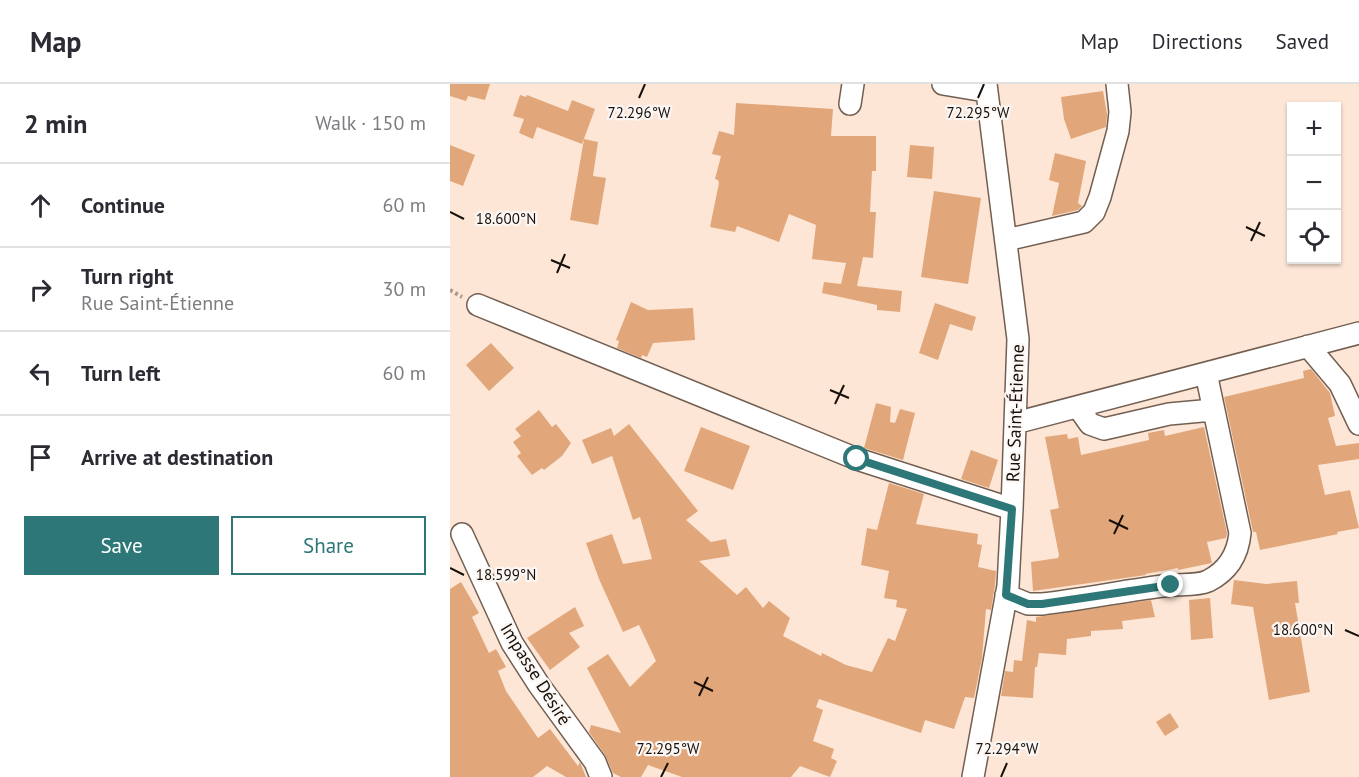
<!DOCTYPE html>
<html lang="en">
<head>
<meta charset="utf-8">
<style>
	:root { --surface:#fff; --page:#f7f7f7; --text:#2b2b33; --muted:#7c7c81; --line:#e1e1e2; --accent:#2e7778 }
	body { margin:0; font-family:"PT Sans",sans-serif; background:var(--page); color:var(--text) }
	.controls { position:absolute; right:18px; top:18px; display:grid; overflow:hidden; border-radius:0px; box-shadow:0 2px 4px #0004 }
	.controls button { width:54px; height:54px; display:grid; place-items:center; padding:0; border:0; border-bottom:2px solid var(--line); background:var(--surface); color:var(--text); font:30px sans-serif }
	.stop { position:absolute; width:18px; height:18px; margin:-14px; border:4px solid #2e7778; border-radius:50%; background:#fff }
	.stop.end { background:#2e7778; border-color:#fff; box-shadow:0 2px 6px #0008 }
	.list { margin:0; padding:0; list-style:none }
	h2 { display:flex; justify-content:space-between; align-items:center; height:78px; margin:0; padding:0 24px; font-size:26px }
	h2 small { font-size:20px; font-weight:400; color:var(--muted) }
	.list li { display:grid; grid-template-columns:39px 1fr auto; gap:18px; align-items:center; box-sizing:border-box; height:84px; padding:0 24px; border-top:2px solid var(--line) }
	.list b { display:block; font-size:22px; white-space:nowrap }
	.list p { margin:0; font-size:20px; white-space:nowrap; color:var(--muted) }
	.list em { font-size:20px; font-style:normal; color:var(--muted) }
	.actions { display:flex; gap:12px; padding:18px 24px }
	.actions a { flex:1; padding:14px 0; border:2px solid var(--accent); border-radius:0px; text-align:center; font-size:21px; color:var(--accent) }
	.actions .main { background:var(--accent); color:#fff }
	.icon { flex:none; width:33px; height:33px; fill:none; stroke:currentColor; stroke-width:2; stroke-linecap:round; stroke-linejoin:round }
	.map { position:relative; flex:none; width:909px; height:693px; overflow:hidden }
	header { display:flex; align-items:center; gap:36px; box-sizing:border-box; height:84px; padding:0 30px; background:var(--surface); border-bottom:2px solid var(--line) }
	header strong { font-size:28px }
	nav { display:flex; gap:33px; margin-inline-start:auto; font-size:21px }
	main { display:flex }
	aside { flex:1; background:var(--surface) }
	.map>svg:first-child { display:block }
</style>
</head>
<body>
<header>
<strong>Map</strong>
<nav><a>Map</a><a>Directions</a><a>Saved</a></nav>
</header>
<main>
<aside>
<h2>2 min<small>Walk · 150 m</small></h2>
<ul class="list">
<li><svg class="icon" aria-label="ahead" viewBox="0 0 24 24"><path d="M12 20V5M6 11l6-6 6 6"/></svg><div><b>Continue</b></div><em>60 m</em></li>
<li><svg class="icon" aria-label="right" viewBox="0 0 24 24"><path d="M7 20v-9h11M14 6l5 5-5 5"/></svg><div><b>Turn right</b><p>Rue Saint-Étienne</p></div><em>30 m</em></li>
<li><svg class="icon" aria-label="left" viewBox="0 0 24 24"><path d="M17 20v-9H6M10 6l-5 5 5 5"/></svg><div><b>Turn left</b></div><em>60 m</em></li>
<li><svg class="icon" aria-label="arrive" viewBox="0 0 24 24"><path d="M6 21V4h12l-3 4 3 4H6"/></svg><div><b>Arrive at destination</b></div></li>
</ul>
<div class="actions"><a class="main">Save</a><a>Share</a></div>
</aside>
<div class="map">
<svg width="909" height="693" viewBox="0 0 909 693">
	<rect width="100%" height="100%" fill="#fde6d5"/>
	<path fill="#e1a77b" d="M 0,0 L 40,0 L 35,16 L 18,12 L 16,17 L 0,12 Z
		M 653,7 L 657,30 L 656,43 L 621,55 L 614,35 L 611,13 Z
		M 70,11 L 76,13 L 77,11 L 118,27 L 122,16 L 145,25 L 132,60 L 87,43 L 83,55 L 69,49 L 74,35 L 63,32 Z
		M 286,19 L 383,25 L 381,52 L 426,52 L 426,87 L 422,87 L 420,128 L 426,128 L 423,174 L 413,173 L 407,202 L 452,207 L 450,228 L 427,226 L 427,221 L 372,209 L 374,198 L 391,200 L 396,179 L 362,175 L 366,141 L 339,130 L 329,158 L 287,142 L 285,148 L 260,143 L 269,99 L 268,96 L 265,95 L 271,72 L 262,70 L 269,47 L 284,51 Z
		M 134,55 L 148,58 L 143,92 L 156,94 L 148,141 L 120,136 Z
		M 0,61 L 25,71 L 13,102 L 0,97 Z
		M 460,61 L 484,63 L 482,95 L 457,93 Z
		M 605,69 L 636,77 L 628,119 L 632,122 L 628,126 L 602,132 L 609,99 L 599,96 Z
		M 484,107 L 531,114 L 518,200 L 471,193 Z
		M 181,218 L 198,226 L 243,224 L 245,256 L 203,259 L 197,273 L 192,271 L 191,274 L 167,264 L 169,257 L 166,256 Z
		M 485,219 L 526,233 L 522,247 L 500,240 L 488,276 L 469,269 Z
		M 41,259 L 64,284 L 39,307 L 16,281 Z
		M 861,285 L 880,309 L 885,332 L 878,334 L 886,362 L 909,359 L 909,375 L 868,381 L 875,411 L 900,406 L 909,444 L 887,448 L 888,450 L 810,466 L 806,448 L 803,448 L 774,313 L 854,294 L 853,287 Z
		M 426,319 L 441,323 L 440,338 L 445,339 L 450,325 L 465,329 L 453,376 L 414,364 Z
		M 89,326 L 102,343 L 106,340 L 121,359 L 112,372 L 94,386 L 92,384 L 82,391 L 67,372 L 71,369 L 63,358 L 71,352 L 65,345 Z
		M 179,340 L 248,427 L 236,436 L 261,458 L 276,455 L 280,472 L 249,477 L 287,511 L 296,503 L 313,524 L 319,517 L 340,534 L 333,552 L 371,572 L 372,569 L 396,581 L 422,588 L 438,554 L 445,557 L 457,525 L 446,523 L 447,516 L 434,514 L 439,487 L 411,481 L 417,444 L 427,446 L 439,399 L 474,410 L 466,440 L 528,450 L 527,460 L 532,461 L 528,483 L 546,487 L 545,501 L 541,526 L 536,525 L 532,574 L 524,614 L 515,613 L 504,645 L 475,636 L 471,649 L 369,615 L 366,623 L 373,626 L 363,657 L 384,665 L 381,674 L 387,677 L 380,693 L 350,682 L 341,693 L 232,693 L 198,681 L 191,693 L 171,693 L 163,689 L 155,671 L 139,648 L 141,641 L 171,649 L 137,584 L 158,570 L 180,603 L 206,577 L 189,541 L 173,548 L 149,495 L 136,459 L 162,450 L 173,480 L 202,475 L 190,433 L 183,436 L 162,372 L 142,380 L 132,356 L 161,344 L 164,352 Z
		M 251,343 L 300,362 L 283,406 L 234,387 Z
		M 754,343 L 777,449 L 776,454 L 757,458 L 762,479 L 728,486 L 728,484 L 695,490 L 696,491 L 583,507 L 581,478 L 608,474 L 609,471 L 600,426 L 609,424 L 595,353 L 617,350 L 618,355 L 628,353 L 631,371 L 699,356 L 698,349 L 714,346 L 715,352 Z
		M 521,366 L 548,376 L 539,404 L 511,395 Z
		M 784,496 L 816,500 L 847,497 L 849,519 L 845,519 L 860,608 L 819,616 L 803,523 L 781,520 Z
		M 11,498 L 29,529 L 22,533 L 39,569 L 46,565 L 56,583 L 48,587 L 56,607 L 88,654 L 100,645 L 128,682 L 130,678 L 136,693 L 116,693 L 97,682 L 83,693 L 0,693 L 0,505 Z
		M 760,514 L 763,554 L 741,556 L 739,516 Z
		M 701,516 L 705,533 L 672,537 L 673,545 L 641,547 L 641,552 L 617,555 L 616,571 L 589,569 L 587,583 L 585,583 L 583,614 L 551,612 L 555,587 L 563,588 L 564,576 L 572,577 L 577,536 L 586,538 L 586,533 Z
		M 125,523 L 134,542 L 119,549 L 130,563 L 100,586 L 77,554 Z
		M 720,629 L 729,643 L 715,652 L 706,638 Z"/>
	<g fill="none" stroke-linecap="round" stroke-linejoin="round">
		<g stroke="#735f51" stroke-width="24">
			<path id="minor" d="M 493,0 L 535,7
				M 400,20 L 403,0
				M 556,156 L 634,138 L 644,128 L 650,113 L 668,47 L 670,28 L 667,0
				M 28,221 L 407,375 L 562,425
				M 858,262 L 890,300 L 909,340
				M 628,323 L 640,340 L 654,345 L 719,330 L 763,326
				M 565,339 L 909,249
				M 12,450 L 62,559 L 89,601 L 145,678 L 151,693
				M 556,511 L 578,520 L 592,520 C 635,515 678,506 721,501 C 732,500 747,502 758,497 C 778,487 788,470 790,449 L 756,289
				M 523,693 L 558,502 L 562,425 L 568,255 L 536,0"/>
		</g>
		<path stroke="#ab9a8d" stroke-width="4" stroke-dasharray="3 3" stroke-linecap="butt" d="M 0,206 L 12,213"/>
		<use href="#minor" stroke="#fff" stroke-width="21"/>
	</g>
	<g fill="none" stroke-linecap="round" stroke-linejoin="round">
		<path stroke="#2e7778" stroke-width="8" d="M 407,375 L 562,425 L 556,511 L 578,520 L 592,520 L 721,501"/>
	</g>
	<path fill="none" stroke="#17100a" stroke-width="2" d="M 189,14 L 195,0M 528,14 L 534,0M 0,128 L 14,135M 796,143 L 815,152M 801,157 L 810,138M 101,176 L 120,184M 107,189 L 115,170M 380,306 L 399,314M 385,320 L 394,301M 659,436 L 678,445M 664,450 L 673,431M 0,484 L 14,491M 895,546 L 909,552M 244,598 L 263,607M 249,612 L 258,593M 211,693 L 218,679M 551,693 L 557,679"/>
	<g text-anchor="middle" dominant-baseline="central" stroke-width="4.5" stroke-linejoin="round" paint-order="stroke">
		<g font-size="18" fill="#17100a" stroke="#fcf7f4">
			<text transform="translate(565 329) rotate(-88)">Rue Saint-Étienne</text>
			<text transform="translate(86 590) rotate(58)">Impasse Désiré</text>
		</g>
	</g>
	<g font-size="15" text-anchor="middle" fill="#17100a" stroke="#fcf7f4" stroke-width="4.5" stroke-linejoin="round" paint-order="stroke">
		<text x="189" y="34">72.296°W</text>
		<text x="528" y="34">72.295°W</text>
		<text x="56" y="140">18.600°N</text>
		<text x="56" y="496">18.599°N</text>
		<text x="853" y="551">18.600°N</text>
		<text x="218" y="670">72.295°W</text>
		<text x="557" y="670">72.294°W</text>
	</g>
</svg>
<div class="controls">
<button>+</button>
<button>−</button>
<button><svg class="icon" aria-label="locate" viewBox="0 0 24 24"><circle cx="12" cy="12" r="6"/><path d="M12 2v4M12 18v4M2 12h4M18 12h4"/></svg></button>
</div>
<div class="stop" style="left:407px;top:375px"></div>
<div class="stop end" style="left:721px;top:501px"></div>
</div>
</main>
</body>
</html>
